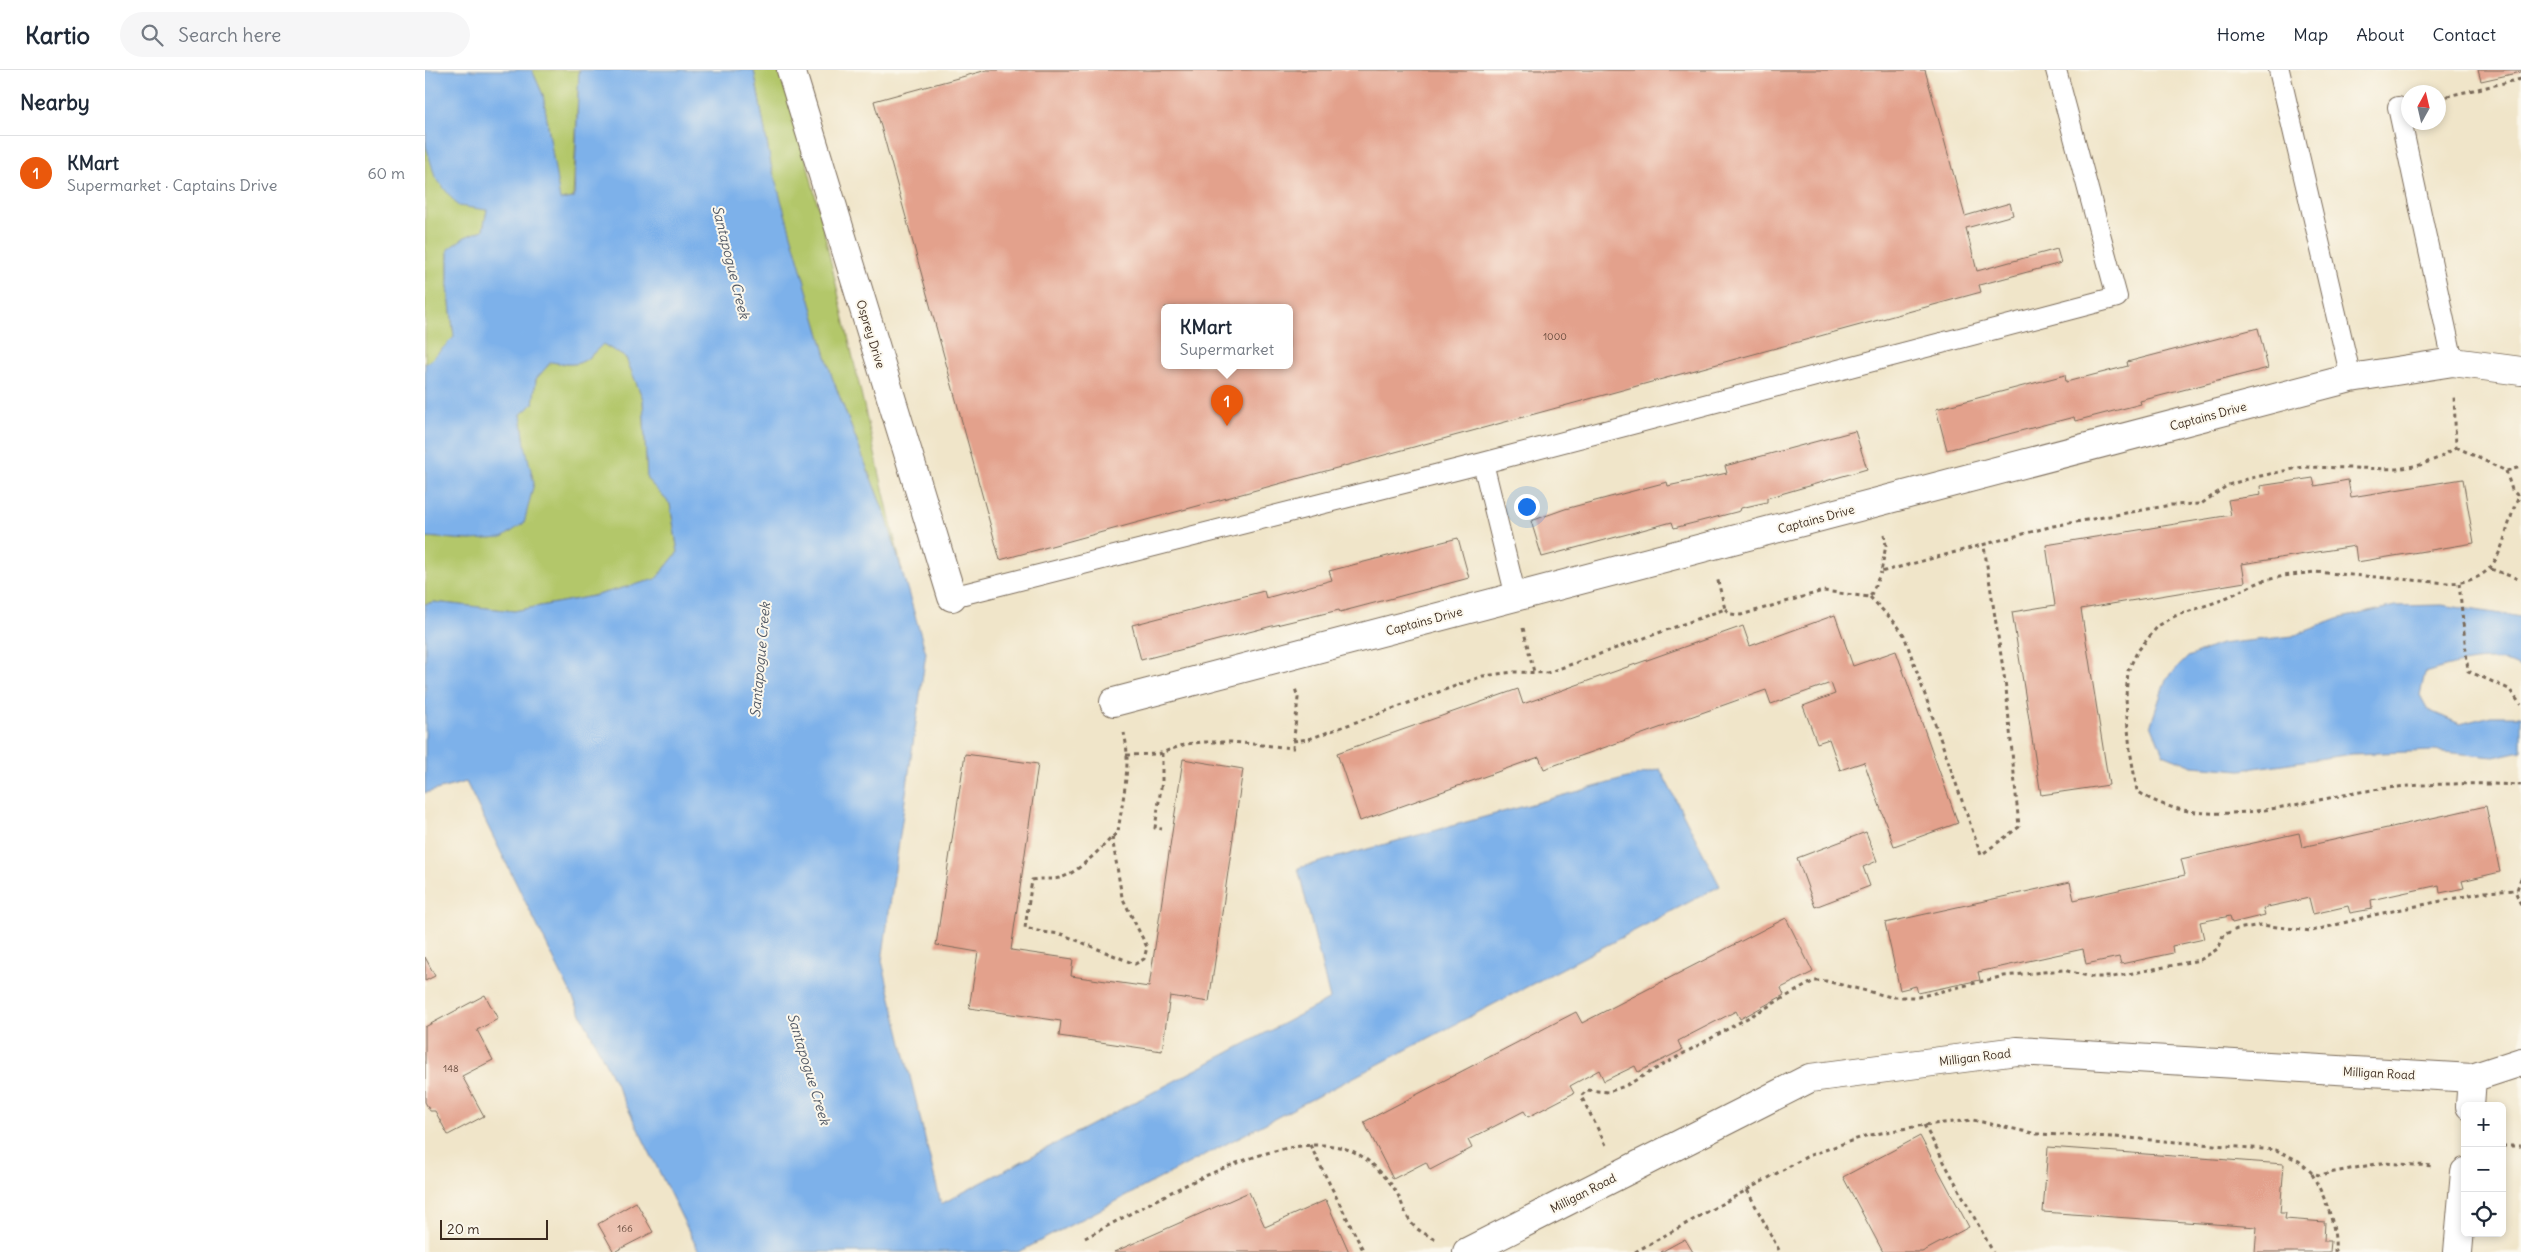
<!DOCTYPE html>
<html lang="en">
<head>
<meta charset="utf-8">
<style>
	:root { --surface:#fff; --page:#f6f6f7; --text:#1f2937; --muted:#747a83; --line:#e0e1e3; --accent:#ea580c }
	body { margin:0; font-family:Delius,sans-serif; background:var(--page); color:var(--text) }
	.controls { position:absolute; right:15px; bottom:15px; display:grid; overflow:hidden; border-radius:8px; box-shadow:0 2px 8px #0003 }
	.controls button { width:45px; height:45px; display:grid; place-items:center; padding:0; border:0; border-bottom:1px solid var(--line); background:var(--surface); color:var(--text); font:25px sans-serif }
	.compass { position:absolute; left:1976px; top:15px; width:45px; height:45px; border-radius:50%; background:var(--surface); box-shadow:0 2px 8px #0003; rotate:8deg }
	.scale { position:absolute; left:15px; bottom:12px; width:108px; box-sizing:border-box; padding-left:5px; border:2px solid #3b2a1e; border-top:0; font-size:14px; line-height:18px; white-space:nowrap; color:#3b2a1e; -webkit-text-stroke:4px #fbf7ec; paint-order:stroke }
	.you { position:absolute; left:1101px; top:436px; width:18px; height:18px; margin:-12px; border:4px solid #fff; border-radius:50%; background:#1a73e8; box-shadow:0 0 0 8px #1a73e833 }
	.badge { display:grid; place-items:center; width:32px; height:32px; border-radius:50%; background:var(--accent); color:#fff; font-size:16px; font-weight:700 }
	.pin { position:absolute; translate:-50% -41px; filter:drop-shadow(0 1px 2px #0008) }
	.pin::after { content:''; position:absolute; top:26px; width:18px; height:15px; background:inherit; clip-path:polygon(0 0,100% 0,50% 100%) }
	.popup { position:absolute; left:736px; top:234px; width:132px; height:65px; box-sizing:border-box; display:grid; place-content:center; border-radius:8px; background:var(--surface); filter:drop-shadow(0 1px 4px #0005); font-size:16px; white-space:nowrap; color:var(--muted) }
	.popup b { font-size:19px; color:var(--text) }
	.popup::after { content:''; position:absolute; left:50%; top:100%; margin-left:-10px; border:10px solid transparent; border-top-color:var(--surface) }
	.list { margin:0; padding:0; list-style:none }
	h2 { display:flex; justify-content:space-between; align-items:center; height:65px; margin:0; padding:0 20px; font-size:21px }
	h2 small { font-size:16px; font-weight:400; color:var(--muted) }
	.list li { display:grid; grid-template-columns:32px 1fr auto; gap:15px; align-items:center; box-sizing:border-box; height:75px; padding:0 20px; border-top:1px solid var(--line) }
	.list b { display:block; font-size:19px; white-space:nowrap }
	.list p { margin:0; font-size:16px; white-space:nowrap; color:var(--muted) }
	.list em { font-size:16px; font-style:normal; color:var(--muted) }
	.icon { flex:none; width:28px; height:28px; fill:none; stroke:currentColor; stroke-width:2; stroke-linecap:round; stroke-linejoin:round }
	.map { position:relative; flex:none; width:2096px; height:1182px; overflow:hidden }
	header { display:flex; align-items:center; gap:30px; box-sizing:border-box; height:70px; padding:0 25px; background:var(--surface); border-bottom:1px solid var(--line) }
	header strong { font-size:24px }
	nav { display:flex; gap:28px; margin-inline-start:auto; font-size:18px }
	.search { width:350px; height:45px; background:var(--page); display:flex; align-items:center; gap:12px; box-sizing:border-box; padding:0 18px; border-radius:28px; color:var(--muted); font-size:19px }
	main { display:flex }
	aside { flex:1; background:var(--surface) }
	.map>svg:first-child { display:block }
</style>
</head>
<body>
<header>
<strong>Kartio</strong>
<div class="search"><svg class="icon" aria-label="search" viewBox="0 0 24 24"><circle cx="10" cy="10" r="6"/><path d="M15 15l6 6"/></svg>Search here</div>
<nav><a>Home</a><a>Map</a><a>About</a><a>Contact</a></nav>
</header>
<main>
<aside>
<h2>Nearby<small></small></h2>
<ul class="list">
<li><span class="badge">1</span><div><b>KMart</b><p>Supermarket · Captains Drive</p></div><em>60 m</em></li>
</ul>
</aside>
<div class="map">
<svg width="2096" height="1182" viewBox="0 0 2096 1182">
	<rect width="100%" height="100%" fill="#fbf7ec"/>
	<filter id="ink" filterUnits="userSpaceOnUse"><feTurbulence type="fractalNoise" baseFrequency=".02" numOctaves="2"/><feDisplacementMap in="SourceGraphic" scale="10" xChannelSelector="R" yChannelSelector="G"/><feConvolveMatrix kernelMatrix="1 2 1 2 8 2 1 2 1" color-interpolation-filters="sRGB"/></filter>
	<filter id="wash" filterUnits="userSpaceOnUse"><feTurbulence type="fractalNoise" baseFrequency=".0096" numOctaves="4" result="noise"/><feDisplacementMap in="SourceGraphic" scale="20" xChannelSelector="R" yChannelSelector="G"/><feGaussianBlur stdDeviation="1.12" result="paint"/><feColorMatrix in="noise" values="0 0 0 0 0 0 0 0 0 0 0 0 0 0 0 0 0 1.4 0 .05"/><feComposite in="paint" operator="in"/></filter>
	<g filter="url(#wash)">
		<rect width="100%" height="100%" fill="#f0e5c9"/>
		<path fill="#b3c76b" stroke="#777844" d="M 107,0 L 154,0 L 148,128 L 134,130 L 118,25 Z
			M 329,0 L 358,0 L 394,140 L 477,501 L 462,450 L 407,307 L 346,95 Z
			M 0,71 L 1,76 L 62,140 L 58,160 L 40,167 L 23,180 L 23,216 L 29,267 L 7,289 L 0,294 Z
			M 178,274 L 201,288 L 218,329 L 222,409 L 245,434 L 253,482 L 231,509 L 168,526 L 89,541 L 9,532 L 0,534 L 0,467 L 46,470 L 100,375 L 96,343 L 108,334 L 111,309 L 126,292 C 155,297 158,294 178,274 Z"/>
		<path fill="#7db1ea" stroke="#5c6e84" d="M 0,0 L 107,0 L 118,25 L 135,130 L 149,128 L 154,0 L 329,0 L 346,95 L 407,307 L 462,450 L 501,583 L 457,891 L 516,1134 L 905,929 L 873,798 L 1235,699 L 1295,816 L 594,1182 L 274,1182 L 41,712 L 0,723 L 0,534 L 9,532 L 89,541 L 168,526 L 231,509 L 253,482 L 245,434 L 222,409 L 218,329 L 201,288 L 178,274 C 157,294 156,297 126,292 L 111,309 L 108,334 L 96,344 L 100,375 L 109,413 L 99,453 L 77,468 L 46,470 L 0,467 L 0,294 L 7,289 L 29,267 L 23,216 L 23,179 L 40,167 L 58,160 L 62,140 L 33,136 L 10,107 L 1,76 Z
			M 2017,535 L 2096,547 L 2096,598 C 2073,581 2025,595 2000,603 L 1995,625 L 2003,640 L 2035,654 L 2066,646 L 2096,646 L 2096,681 L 2069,687 L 2009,681 L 1927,684 L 1816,700 L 1768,696 L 1738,684 L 1726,654 L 1741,609 L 1763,587 L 1795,574 L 1868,566 L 1912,549 L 1970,536 Z"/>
		<g id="blocks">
			<path fill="#e3a18c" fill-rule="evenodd" d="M 562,0 L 1500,0 L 1540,146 L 1585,133 L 1588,145 L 1541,158 L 1552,201 L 1632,179 L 1636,193 L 1554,215 L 1556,222 L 575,490 L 449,31 ZM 740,237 L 864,237 L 864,295 L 740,295 Z
				M 2053,0 L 2096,0 L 2096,2 L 2056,11 Z
				M 1833,258 L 1843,298 L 1715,331 L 1716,334 L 1650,351 L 1649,347 L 1522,380 L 1511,339 L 1640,305 L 1641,312 L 1703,296 L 1702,292 Z
				M 1430,361 L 1442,399 L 1342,428 L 1342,432 L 1316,438 L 1315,441 L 1249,458 L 1247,452 L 1117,487 L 1106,451 L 1140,439 L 1242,412 L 1243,416 L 1302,403 L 1300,396 Z
				M 1888,408 L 1890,416 L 1923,410 L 1926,427 L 2038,409 L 2049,473 L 1932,492 L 1930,476 L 1817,494 L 1820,512 L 1656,539 L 1684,715 L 1616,725 L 1587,542 L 1630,535 L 1621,475 L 1806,445 L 1803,430 L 1836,425 L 1835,416 Z
				M 1033,468 L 1044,508 L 915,542 L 914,540 L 847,556 L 716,590 L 707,555 L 839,521 L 841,528 L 907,510 L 904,501 Z
				M 1410,545 L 1428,596 L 1471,581 L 1533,753 L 1469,776 L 1439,692 L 1415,700 L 1404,669 L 1392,673 L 1378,636 L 1410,624 L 1406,613 L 1346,634 L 1341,620 L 1119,699 L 1114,687 L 935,751 L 912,683 L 1093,619 L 1098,634 L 1318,556 L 1325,576 Z
				M 540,684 L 613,694 L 586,880 L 648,889 L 646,906 L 724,917 L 758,689 L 818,699 L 784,932 L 745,926 L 737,981 L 634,966 L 636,951 L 544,938 L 553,882 L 511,875 Z
				M 2061,736 L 2075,802 L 2037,811 L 2039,818 L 2015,823 L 2014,815 L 1946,830 L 1947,839 L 1925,843 L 1923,836 L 1888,844 L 1884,828 L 1838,838 L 1840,845 L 1807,853 L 1805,846 L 1775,852 L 1779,869 L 1747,876 L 1748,883 L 1696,894 L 1694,887 L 1661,894 L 1658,879 L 1553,902 L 1555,910 L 1493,923 L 1491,916 L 1475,920 L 1460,853 L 1645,812 L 1649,830 L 1760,805 L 1756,789 L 1874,763 L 1877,777 Z
				M 1441,762 L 1452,791 L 1438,797 L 1445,816 L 1390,837 L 1372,788 Z
				M 1361,848 L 1388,902 L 1356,918 L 1359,925 L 1315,949 L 1311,941 L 1253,971 L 1257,980 L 1213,1002 L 1210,996 L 1179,1011 L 1174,1000 L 1145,1016 L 1149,1023 L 1103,1047 L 1099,1041 L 1043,1070 L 1047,1078 L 1005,1100 L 1001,1092 L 968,1109 L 939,1052 L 1151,942 L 1157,953 Z
				M 0,887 L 10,906 L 0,911 Z
				M 60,925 L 73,949 L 52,960 L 68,990 L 37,1006 L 59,1046 L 23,1065 L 10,1041 L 5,1041 L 0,1032 L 0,957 Z
				M 1495,1066 L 1544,1157 L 1497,1182 L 1458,1182 L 1418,1107 Z
				M 1623,1077 L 1859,1094 L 1855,1143 L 1861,1143 L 1860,1149 L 1900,1152 L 1899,1171 L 1906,1171 L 1905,1182 L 1830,1182 L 1832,1157 L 1618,1142 Z
				M 824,1122 L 840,1157 L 901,1130 L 924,1182 L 689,1182 Z
				M 211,1132 L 228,1162 L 189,1182 L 173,1154 Z
				M 1260,1169 L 1268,1182 L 1236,1182 Z"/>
		</g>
	</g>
	<g filter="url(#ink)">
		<use href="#blocks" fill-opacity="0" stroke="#7a6b5a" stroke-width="1"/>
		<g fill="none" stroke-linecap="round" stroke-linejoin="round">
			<g stroke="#7a6b5a" stroke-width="22">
				<path id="service" d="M 1854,0 L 1926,308
					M 1973,37 L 2028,292
					M 527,527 L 1058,393
					M 1091,527 L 1058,393 L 1692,227 L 1631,0"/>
			</g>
			<g stroke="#7a6b5a" stroke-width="30">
				<path id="minor" d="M 366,0 L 527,527
					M 689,632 L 1926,308 L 2028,292 L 2096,301
					M 2045,1036 L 2047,1008
					M 1042,1182 L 1385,1008 L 1592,981 L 2047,1008 L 2096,992
					M 2033,1182 L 2040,1102"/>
			</g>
			<path stroke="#7a6b5a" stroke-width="3" stroke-dasharray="4 4" stroke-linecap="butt" d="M 2014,28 L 2096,9
				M 2031,377 L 2081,401 L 2096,397
				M 2081,401 L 2087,420 L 2096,429
				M 2093,429 C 2074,470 2081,512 2023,513 L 1890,502 L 1859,506 L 1837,511 L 1794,531 L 1750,546 L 1733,556 L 1712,582 L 1703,601 L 1701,626 L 1702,648 L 1705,680 L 1712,721 C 1782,769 1886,726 1963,718 C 2007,713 2052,713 2096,715
				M 1459,464 L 1461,475 L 1456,502 L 1628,456 L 1746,435 L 1776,434 L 1803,415 L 1826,408 L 1878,397 L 1972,399 L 1995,395 L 2016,387 L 2031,377 L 2029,325
				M 2066,499 L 2096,510
				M 2034,513 L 2043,601 L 2084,619 L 2096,635
				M 1445,527 L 1472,555 L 1479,565 L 1556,785 L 1594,757 L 1581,618 L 1559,476
				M 1300,539 L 1306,544 L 1316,545 L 1398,521 L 1445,527 L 1456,502
				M 1098,558 L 1109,602
				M 868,671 L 884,669 L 1058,606 L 1089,602 L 1122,603 L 1300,539 L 1292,507
				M 737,683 L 737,711 L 730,758 L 737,759
				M 701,685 L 733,684 L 761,674 L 777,672 L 807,672 L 868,678 L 873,628 L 870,618
				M 687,767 L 697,827 L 722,877 L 719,889 L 710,894 L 636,864 L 617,862 L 600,858 L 607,810 C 616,808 626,810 635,808 C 654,803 678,775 693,762 C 697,731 707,694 699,663
				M 2096,808 L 2091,823 L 2096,835
				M 1499,1055 L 1568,1182
				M 885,1075 L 939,1182
				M 1181,1075 L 1156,1026 L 1162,1020 L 1183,1022 L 1200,1016 L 1389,911 L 1401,911 L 1466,927 L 1493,927 L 1579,906 L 1638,900 L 1667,907 L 1688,907 L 1775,890 L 1794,878 L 1798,865 L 1812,859 L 1836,855 L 1887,861 L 1953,844 L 2060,822 L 2092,820
				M 2077,1076 L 2096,1076
				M 1887,1104 C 1900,1128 1912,1154 1910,1182
				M 1322,1120 L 1355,1182
				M 660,1168 C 722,1136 863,1048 931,1083 C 945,1090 964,1109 972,1123 C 977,1132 981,1149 989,1156 C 995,1162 1005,1166 1012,1170
				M 1210,1182 L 1383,1086 L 1440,1066 L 1499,1055 L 1548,1050 L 1612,1064 L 1690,1067 L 1851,1080 L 1874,1091 L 1887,1103 L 1894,1105 L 1956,1093 L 2009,1096"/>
			<use href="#service" stroke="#fff" stroke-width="20"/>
			<use href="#minor" stroke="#fff" stroke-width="28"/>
		</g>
	</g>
	<g text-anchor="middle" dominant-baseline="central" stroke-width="4" stroke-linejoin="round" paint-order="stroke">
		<g font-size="10" fill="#65483a">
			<text x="1130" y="266">1000</text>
			<text x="26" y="998">148</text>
			<text x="200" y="1158">166</text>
		</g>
		<g font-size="12" fill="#3b2a1e" stroke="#fbf7ec">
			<text transform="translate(446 264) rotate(73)">Osprey Drive</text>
			<text transform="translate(1783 346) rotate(-15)">Captains Drive</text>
			<text transform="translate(1391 449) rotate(-15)">Captains Drive</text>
			<text transform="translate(999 551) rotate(-15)">Captains Drive</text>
			<text transform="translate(1550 987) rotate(-7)">Milligan Road</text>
			<text transform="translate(1954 1003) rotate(3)">Milligan Road</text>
			<text transform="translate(1158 1123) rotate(-27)">Milligan Road</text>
		</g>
		<g font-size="14" font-style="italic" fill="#525965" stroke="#fbf7ec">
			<text transform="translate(306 192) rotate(76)">Santapogue Creek</text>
			<text transform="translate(335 590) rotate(-85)">Santapogue Creek</text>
			<text transform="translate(384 999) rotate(73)">Santapogue Creek</text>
		</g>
	</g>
</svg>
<div class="controls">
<button>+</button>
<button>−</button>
<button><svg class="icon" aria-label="locate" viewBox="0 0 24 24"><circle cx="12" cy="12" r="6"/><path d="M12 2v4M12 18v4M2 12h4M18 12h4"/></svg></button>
</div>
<svg class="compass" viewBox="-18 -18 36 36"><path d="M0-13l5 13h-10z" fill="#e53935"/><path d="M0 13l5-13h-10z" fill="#747a83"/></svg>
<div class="scale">20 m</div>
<div class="you"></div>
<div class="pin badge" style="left:802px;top:356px">1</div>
<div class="popup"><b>KMart</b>Supermarket</div>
</div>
</main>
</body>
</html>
